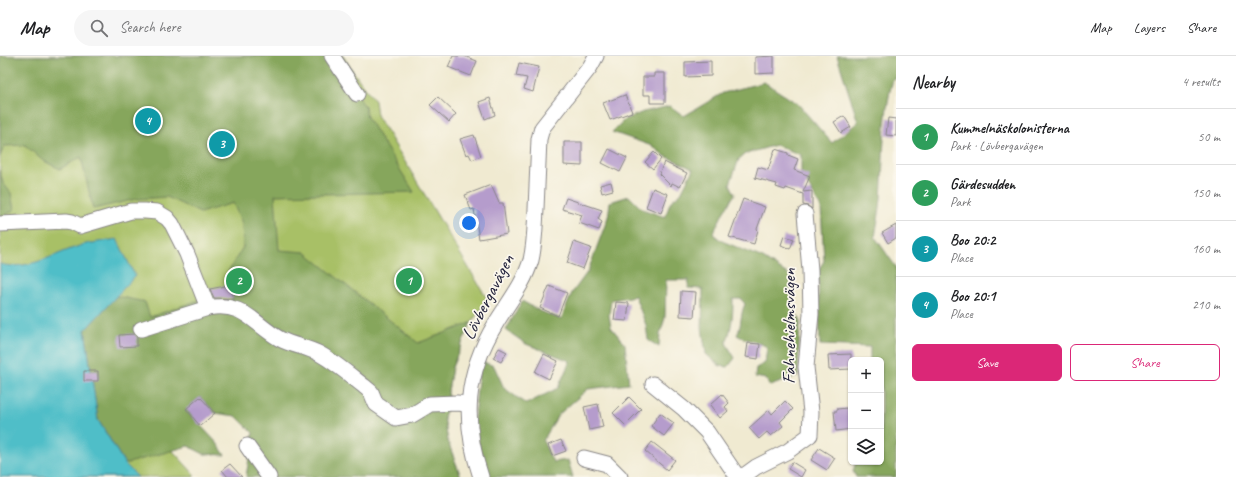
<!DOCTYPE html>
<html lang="en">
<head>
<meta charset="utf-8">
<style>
	:root { --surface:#fff; --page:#f6f6f6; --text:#202124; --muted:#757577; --line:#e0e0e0; --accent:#db2777 }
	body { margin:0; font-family:Caveat,sans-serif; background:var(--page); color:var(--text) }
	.controls { position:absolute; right:12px; bottom:12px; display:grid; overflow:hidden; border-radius:6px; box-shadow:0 1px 3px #0004 }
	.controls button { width:36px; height:36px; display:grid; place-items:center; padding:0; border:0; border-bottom:1px solid var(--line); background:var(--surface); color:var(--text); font:20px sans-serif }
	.you { position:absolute; left:469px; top:167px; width:14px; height:14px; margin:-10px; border:3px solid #fff; border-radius:50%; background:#1a73e8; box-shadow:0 0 0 6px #1a73e833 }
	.badge { display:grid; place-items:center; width:26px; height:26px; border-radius:50%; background:var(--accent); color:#fff; font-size:13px; font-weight:700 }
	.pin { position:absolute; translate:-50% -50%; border:2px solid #fff; box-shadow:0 1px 4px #0006 }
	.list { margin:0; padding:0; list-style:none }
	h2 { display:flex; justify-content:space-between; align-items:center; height:52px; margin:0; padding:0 16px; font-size:17px }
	h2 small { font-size:13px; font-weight:400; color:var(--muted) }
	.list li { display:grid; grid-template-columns:26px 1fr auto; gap:12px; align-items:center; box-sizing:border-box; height:56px; padding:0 16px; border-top:1px solid var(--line) }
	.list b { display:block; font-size:15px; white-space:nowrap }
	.list p { margin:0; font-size:13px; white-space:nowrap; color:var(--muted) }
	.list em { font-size:13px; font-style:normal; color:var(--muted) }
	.actions { display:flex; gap:8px; padding:12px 16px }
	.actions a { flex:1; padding:9px 0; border:1px solid var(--accent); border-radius:6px; text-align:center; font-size:14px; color:var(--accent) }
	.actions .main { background:var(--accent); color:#fff }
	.icon { flex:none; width:22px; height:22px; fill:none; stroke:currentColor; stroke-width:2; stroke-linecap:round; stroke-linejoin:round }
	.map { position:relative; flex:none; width:896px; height:421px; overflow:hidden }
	header { display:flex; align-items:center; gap:24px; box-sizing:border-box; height:56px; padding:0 20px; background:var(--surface); border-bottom:1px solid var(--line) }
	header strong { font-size:19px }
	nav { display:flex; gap:22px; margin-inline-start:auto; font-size:14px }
	.search { width:280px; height:36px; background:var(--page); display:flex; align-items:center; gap:10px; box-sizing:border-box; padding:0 14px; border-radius:22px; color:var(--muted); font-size:15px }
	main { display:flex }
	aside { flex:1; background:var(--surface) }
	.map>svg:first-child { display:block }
</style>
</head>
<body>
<header>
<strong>Map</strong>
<div class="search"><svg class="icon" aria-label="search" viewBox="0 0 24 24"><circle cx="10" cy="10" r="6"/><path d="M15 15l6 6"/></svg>Search here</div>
<nav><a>Map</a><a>Layers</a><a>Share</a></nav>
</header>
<main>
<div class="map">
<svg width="896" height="421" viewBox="0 0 896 421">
	<rect width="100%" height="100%" fill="#fbf7ec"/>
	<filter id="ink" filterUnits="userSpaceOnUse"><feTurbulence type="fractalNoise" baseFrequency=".025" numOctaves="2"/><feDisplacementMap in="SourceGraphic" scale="8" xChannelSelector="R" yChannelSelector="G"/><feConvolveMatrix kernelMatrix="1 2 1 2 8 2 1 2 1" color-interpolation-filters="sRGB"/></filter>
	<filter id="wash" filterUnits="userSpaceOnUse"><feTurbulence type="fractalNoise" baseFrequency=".012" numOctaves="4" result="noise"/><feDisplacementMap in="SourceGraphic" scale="16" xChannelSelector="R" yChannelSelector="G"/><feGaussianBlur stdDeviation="0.9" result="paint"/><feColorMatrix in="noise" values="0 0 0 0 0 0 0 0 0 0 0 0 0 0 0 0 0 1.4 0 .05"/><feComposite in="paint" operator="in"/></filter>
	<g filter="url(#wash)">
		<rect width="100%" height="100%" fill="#f0ead1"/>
		<path fill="#a8c066" stroke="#657150" d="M 0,0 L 343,0 L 359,24 L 375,45 L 377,59 L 488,244 L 471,267 L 452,311 L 448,335 L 448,348 L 444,361 L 448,386 L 461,421 L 297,394 L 187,320 L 163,384 L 194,418 L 194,421 L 35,421 L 0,393 Z"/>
		<path fill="#86a65b" stroke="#54644b" d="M 0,0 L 332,0 L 365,51 L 367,61 L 414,136 L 275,139 L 279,194 L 305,196 L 418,287 L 471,267 L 452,311 L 448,335 L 448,348 L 444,361 L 448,386 L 461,421 L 246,421 L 253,377 L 236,360 L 215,357 L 200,341 L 186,354 L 217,387 L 225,399 L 204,398 L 188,390 L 125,408 L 98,364 L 92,325 L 98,324 L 98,315 L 91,315 L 85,274 L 116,240 L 145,246 L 150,261 L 199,244 L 208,248 L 233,244 L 229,214 L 243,191 L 242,167 L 233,147 L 200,157 L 167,141 L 136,143 L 93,153 L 81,101 L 60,113 L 42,104 L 25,89 L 4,90 L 0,101 Z
			M 837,0 L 896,0 L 896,23 L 893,23 C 882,62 884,102 881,142 C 880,155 877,168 875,181 L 896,211 L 896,421 L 856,421 L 853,415 L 856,406 L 881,406 L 881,304 L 870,304 L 870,291 L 820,289 L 818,214 L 824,205 L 821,152 L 801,117 L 801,99 L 776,89 L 745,98 L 739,103 L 730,128 L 735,138 L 723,157 L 713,178 L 722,185 L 763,202 L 792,221 L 792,253 L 800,263 L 798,320 L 770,330 L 766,323 L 755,321 L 756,312 L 765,307 L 767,291 C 757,285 747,285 737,279 C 742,269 740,258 745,248 L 741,243 L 733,243 C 733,259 732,272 726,287 L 735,302 L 728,311 L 720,310 L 706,298 L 702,272 L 703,233 L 688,232 L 689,224 L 666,224 L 665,262 L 660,278 L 659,291 L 648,284 L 646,269 L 635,240 L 611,244 L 609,259 L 611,271 L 625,288 L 629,328 L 588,333 L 558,359 L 543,385 L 553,406 L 568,404 L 573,421 L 485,421 L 474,363 L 480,305 L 494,310 L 504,332 L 526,348 L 558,332 L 570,305 L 526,288 L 506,274 L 522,245 L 540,255 L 561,263 L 572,237 L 588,215 L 608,161 L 610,146 L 629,140 L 642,153 L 665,161 L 671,145 L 681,137 L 693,113 L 665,100 L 652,90 L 612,76 L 624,64 L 643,56 L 670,50 L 684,60 L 723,37 L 764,26 L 798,48 L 832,87 L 858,66 Z
			M 0,115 L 3,127 L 11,137 L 14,154 L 0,162 Z"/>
		<path fill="#50bec8" stroke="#397082" d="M 117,183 L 135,220 L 85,274 L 98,364 L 125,408 L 138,421 L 0,421 L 0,208 C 29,216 59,195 86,188 C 96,186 107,185 117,183 Z"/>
		<g id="blocks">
			<path fill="#b59ccc" d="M 453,0 L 464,0 L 477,5 L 471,20 L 448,11 Z
				M 774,0 L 774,17 L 755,18 L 755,1 Z
				M 711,5 L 711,20 L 685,21 L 685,6 Z
				M 519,7 L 539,11 L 533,36 L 524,33 L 527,22 L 516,20 Z
				M 654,17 L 665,17 L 665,47 L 650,47 L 650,39 L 643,39 L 643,21 L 654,21 Z
				M 625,39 L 632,56 L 610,64 L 603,47 Z
				M 438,41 L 456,58 L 449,66 L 430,49 Z
				M 490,42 L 495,59 L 485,63 L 479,46 Z
				M 844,60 L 851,71 L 841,77 L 834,66 Z
				M 888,62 L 896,63 L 896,80 L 886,79 Z
				M 474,79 L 481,100 L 472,104 L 469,98 L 466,99 L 460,83 Z
				M 564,86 L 582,86 L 582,110 L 564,109 Z
				M 609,93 L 627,102 L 620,116 L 602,107 Z
				M 775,93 L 788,97 L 788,99 L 798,103 L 794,114 L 810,120 L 803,136 L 812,135 L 812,153 L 808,150 L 803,149 L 803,138 L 786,132 L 785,134 L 776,131 L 777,128 L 755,122 L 758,111 L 768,114 Z
				M 654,96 L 661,103 L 653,113 L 645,106 Z
				M 664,106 L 687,117 L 680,131 L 672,127 L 671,130 L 659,118 Z
				M 611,126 L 613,134 L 602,137 L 600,129 Z
				M 491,129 L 499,147 L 503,147 L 507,178 L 479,183 L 474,153 L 471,154 L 465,139 Z
				M 653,132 L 668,138 L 661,157 L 646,151 Z
				M 566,142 L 602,154 L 598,163 L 602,166 L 599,174 L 579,167 L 582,159 L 562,153 Z
				M 743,143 L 765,151 L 757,173 L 758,174 L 754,188 L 729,181 Z
				M 896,169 L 896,182 L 888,187 L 882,177 Z
				M 784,180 L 794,183 L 790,193 L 781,189 Z
				M 574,186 L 591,192 L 583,213 L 567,207 Z
				M 230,229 L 233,243 L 214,242 L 210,233 Z
				M 549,230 L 567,237 L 558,260 L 540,252 Z
				M 681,235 L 696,236 L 694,261 L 680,260 Z
				M 616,246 L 629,247 L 627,265 L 614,264 Z
				M 134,278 L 137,281 L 137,290 L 120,291 L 119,279 Z
				M 748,287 L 760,288 L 758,303 L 746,301 Z
				M 499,292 L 507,296 L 501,306 L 493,302 Z
				M 544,298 L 558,305 L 549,323 L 535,316 Z
				M 851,298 L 851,313 L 829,314 L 828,299 Z
				M 84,315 L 98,315 L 98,325 L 84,325 Z
				M 722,338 L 729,347 L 725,351 L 728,355 L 720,362 L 710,349 Z
				M 200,341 L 215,357 L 200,370 L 186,353 Z
				M 629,341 L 641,353 L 625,369 L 613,357 Z
				M 785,345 L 793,353 L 780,366 L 783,370 L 771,380 L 767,376 L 759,383 L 749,372 L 769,354 L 772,358 Z
				M 598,348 L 603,371 L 589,374 L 584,351 Z
				M 847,352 L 847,354 L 851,353 L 851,373 L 836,375 L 834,355 L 837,355 L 837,353 Z
				M 660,357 L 674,367 L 664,380 L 651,370 Z
				M 561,384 L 566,395 L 552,400 L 548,389 Z
				M 652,386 L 675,404 L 667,414 L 645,395 Z
				M 819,392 L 835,402 L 827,414 L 811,404 Z
				M 792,406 L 805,414 L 801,421 L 788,413 Z
				M 230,408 L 242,421 L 228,421 L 222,414 Z"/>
		</g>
	</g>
	<g filter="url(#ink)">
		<use href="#blocks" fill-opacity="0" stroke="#898686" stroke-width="1"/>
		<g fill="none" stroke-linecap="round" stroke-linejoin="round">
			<g stroke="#898686" stroke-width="17">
				<path id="minor" d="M 332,0 L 357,38
					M 0,168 L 66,165 L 72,166 L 80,170 L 131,155 L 145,155 L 157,156 L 167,162 L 172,168 L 187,198 L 208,252
					M 141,273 L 208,252 C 244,245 253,268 280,283 C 293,290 308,291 320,298 C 336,307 351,320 365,331 L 371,336 L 376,348 L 396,362 L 412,359 L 430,348 L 457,347 L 468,348
					M 653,328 L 684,353 L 707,376 L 737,420 L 745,419 L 756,411 L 788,395 L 810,379 L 811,356 L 806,311 L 811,258 L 810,214 L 805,158
					M 247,390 L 269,421
					M 584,402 L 607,408 L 620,421
					M 481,421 C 462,365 465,318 496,267 C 508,247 524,228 531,204 C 535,187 535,170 536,153 C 537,130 538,107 539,83 L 542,72 L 590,11 L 596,0"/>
			</g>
			<use href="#minor" stroke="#fff" stroke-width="15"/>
		</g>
	</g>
	<g text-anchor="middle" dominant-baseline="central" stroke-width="3.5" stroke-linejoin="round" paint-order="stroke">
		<g font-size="19" fill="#22223b" stroke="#fbf7ec">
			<text transform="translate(488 241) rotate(-63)">Lövbergavägen</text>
			<text transform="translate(789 270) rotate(-90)">Fahnehielmsvägen</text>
		</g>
	</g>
</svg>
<div class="controls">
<button>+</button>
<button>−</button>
<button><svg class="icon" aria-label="layers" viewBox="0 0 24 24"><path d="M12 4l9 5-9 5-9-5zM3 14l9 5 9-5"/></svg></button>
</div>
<div class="you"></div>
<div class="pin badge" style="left:409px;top:225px;background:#2e9e5b">1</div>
<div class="pin badge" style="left:239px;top:225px;background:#2e9e5b">2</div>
<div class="pin badge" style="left:222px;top:88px;background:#0f9aa8">3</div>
<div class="pin badge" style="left:148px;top:65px;background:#0f9aa8">4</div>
</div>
<aside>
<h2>Nearby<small>4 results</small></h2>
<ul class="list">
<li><span class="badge" style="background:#2e9e5b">1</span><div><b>Kummelnäskolonisterna</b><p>Park · Lövbergavägen</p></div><em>50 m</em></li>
<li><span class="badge" style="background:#2e9e5b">2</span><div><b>Gärdesudden</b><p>Park</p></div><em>150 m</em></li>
<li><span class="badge" style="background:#0f9aa8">3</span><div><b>Boo 20:2</b><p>Place</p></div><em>160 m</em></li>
<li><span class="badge" style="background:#0f9aa8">4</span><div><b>Boo 20:1</b><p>Place</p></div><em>210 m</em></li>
</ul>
<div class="actions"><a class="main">Save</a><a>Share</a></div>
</aside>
</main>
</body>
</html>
